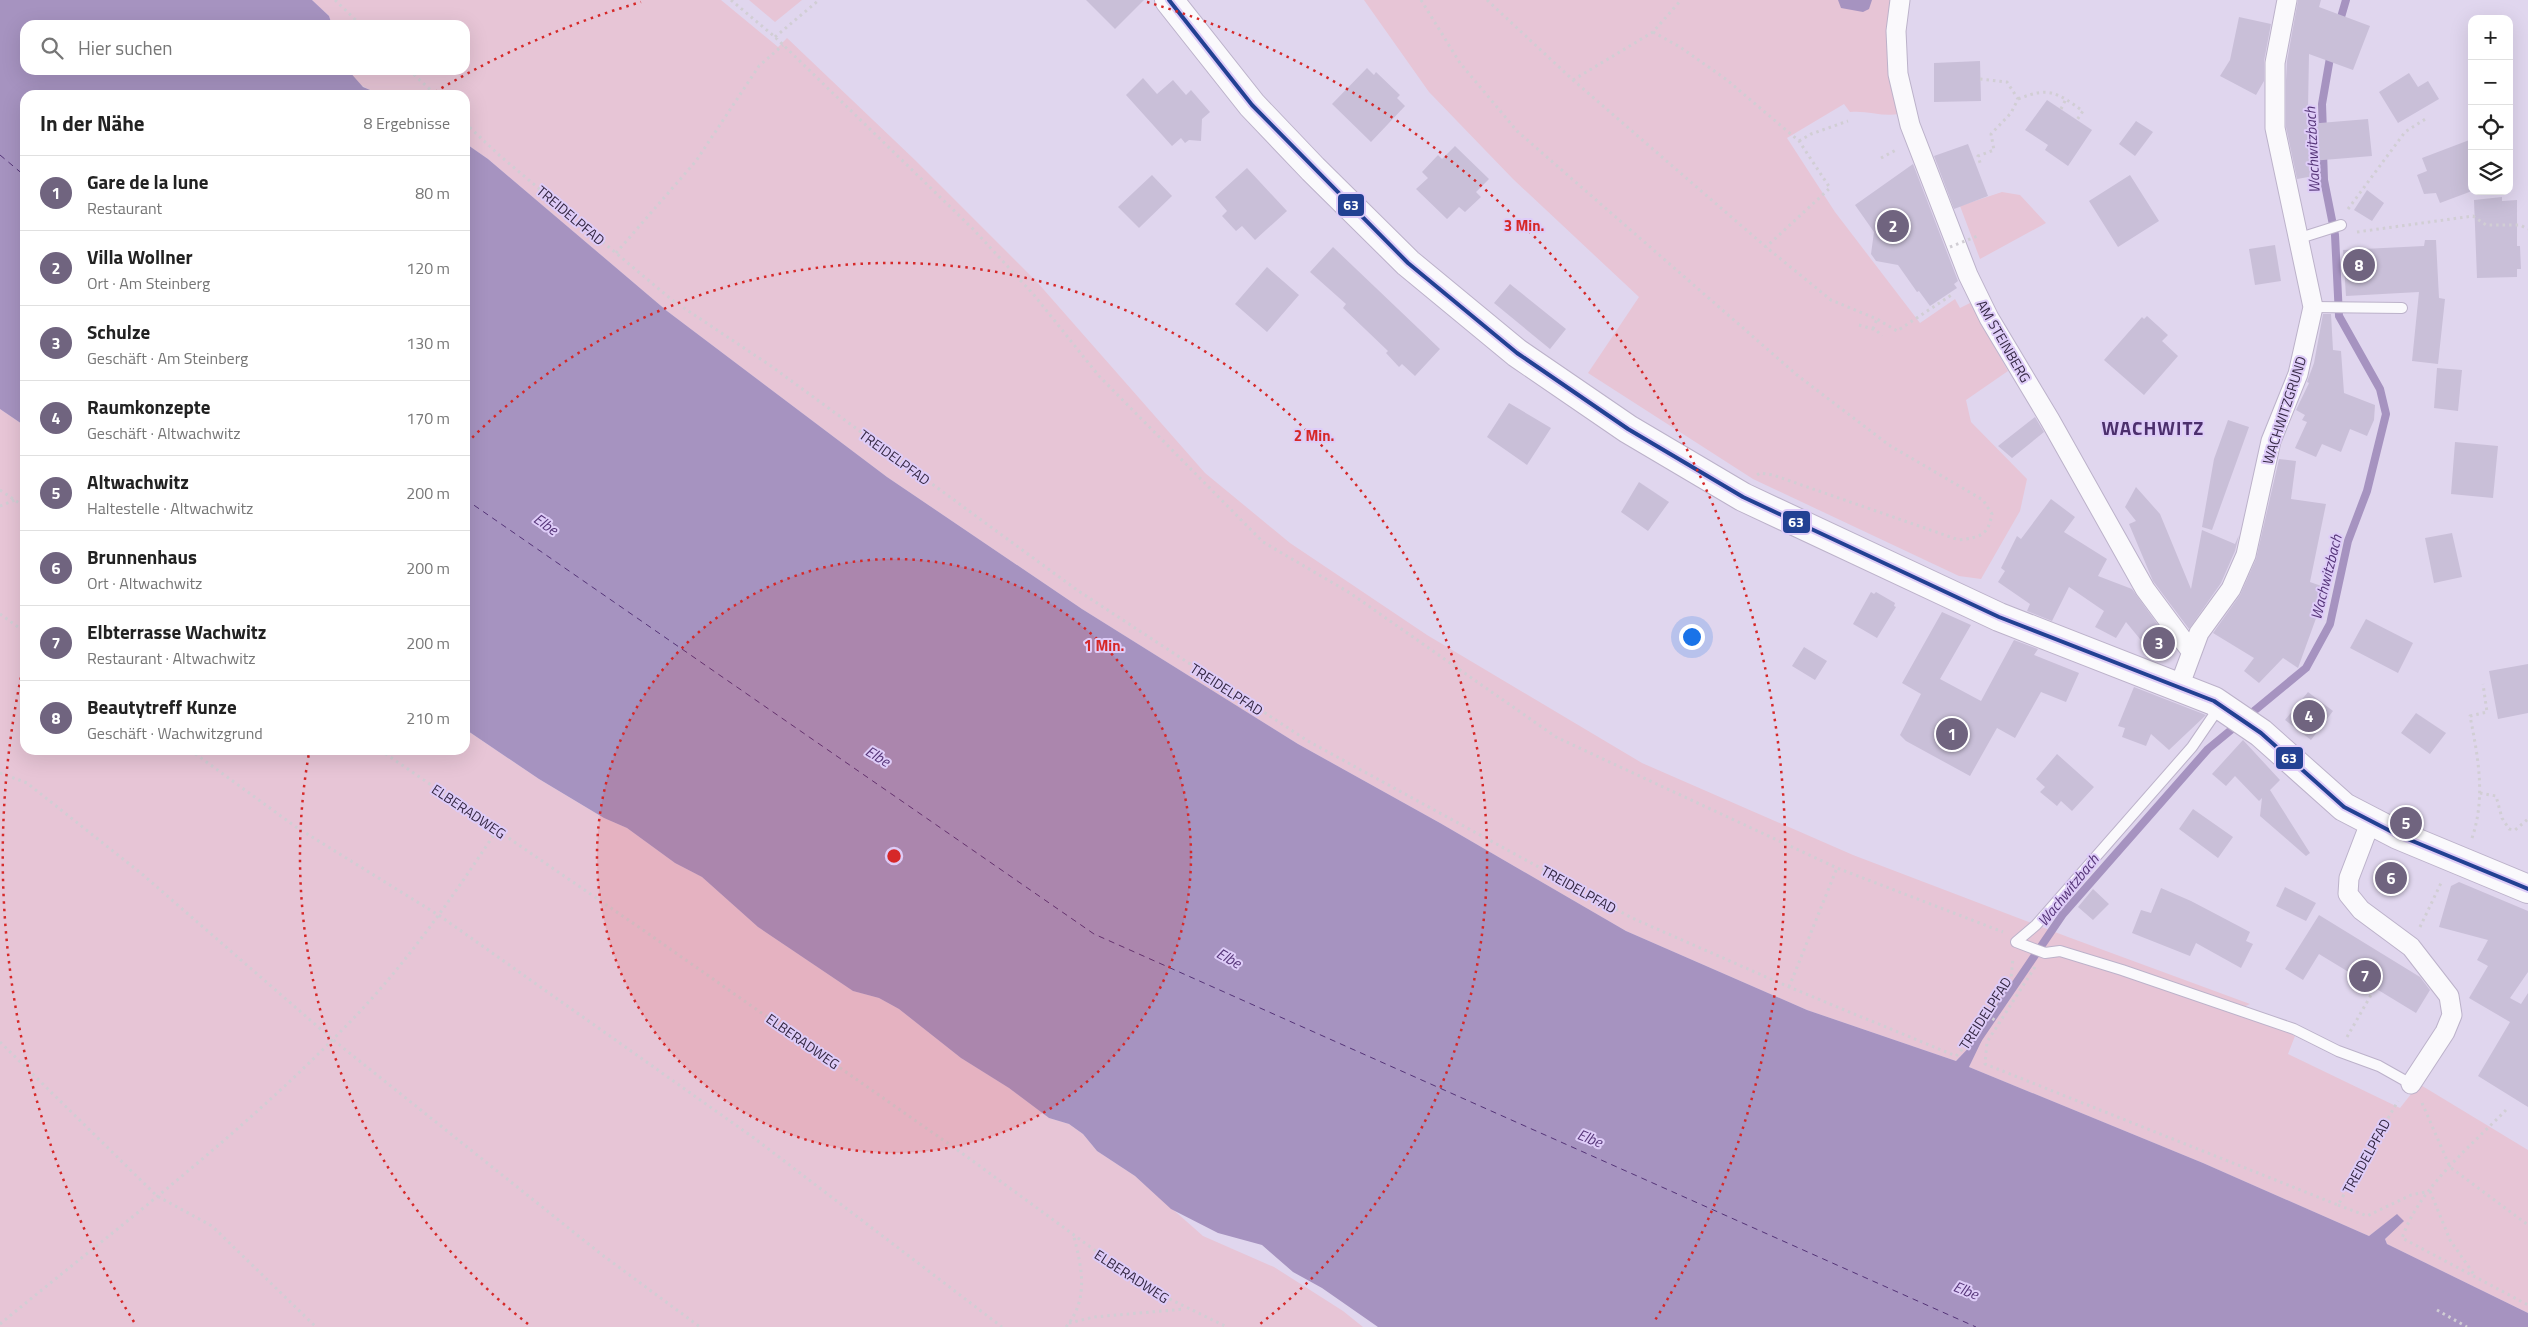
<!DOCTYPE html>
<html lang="de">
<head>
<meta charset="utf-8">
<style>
	:root { --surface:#fff; --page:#f6f6f6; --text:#222; --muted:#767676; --line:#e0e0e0; --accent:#70647f }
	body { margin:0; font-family:"Titillium Web",sans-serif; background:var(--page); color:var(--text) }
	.controls { position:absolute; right:15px; top:15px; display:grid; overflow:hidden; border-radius:10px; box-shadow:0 5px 20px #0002 }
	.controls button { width:45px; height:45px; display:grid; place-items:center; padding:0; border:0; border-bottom:1px solid var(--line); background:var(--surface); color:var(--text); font:25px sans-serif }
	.you { position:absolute; left:1691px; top:636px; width:18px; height:18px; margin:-12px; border:4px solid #fff; border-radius:50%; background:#1a73e8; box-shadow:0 0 0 8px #1a73e833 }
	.badge { display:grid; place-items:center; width:32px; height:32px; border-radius:50%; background:var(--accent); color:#fff; font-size:16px; font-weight:700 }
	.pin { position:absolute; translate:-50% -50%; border:2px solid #fff; box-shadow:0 1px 5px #0006 }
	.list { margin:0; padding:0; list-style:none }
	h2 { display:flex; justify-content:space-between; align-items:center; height:65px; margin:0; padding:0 20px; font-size:21px }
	h2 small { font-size:16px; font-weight:400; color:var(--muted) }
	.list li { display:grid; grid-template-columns:32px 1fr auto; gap:15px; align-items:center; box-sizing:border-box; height:75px; padding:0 20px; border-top:1px solid var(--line) }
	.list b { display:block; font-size:19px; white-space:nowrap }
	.list p { margin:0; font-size:16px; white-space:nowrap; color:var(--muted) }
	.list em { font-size:16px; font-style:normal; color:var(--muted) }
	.icon { flex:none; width:28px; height:28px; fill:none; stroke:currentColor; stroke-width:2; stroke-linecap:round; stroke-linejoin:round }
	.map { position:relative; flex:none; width:2528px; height:1327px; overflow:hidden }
	.search { position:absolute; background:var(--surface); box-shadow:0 5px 20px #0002; left:20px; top:20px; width:450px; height:55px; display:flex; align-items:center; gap:12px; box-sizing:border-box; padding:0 18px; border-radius:15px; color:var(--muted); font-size:19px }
	.panel { position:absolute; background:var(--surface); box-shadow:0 5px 20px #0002; left:20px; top:90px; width:450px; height:665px; border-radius:15px }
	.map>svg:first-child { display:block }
</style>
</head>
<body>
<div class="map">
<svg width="2528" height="1327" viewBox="0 0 2528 1327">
	<rect width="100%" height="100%" fill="#e0d6ee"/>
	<path fill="#e7c5d6" d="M 312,0 L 721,0 L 778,47 L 787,38 L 916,161 L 1037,282 L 1205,473 L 1290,543 L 1427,635 L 1642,763 L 1853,855 L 2068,937 L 2250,1004 L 2239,1009 L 2295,1036 L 2288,1054 L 2400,1108 L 2419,1084 L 2528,1150 L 2528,1313 L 2387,1244 L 2385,1239 L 2391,1233 L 2397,1215 L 2369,1236 L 2203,1163 L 1969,1067 L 1981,1040 L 1978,1038 L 1956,1061 L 1807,1010 L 1626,931 L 1440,823 L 1298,744 L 1082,609 L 887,477 L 667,311 L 488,159 L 465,143 L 465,95 C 432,95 364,106 348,70 L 465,70 L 465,25 L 332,25 L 329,16 Z
		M 749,0 L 802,0 L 775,22 Z
		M 1364,0 L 1893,0 L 1899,114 C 1882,117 1867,110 1850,112 L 1844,104 L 1787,138 L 1835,212 L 1920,323 L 1955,299 L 1960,308 L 1970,303 L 2008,371 L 1966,400 L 1971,422 L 2027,479 L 2020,511 L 1981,579 L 1959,576 L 1753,479 L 1588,373 L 1639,297 L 1513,179 L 1429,92 Z
		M 2002,192 L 2020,195 L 2046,223 L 1980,259 L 1960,206 Z
		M 0,409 L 25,426 L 25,750 L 465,750 L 465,729 L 539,779 L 604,818 L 627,828 L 675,863 L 702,877 L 758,927 L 853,991 L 879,998 L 899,1009 L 961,1058 L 1009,1088 L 1049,1118 L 1069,1124 L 1083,1134 L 1097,1151 L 1135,1176 L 1203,1236 L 1274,1267 L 1343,1311 L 1363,1327 L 0,1327 Z"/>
	<path fill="#a693c0" d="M 0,0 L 312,0 L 329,16 L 332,25 L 25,25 L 25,70 L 348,70 L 363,87 L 382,95 L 25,95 L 25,426 L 0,409 Z
		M 1838,0 L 1872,0 L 1869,9 L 1863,12 L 1841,8 Z
		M 465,143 L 488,159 L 667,311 L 887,477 L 1082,609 L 1298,744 L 1440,823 L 1626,931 L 1807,1010 L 1956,1061 L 1978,1038 L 1982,1040 L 1969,1067 L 2203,1163 L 2369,1236 L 2397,1214 L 2404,1221 L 2385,1239 L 2387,1244 L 2528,1313 L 2528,1327 L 1378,1327 L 1322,1288 L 1293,1272 L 1262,1245 L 1218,1233 L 1171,1209 L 1135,1176 L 1097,1151 L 1083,1134 L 1069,1124 L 1049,1118 L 1009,1088 L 961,1058 L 899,1009 L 879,998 L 853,991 L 758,927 L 702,877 L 675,863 L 627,828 L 604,818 L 539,779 L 465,729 Z"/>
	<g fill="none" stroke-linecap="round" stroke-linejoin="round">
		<path stroke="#a693c0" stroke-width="8" d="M 2339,24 L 2346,0
			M 2323,133 L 2322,104 L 2331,52
			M 1974,1045 L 2063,914 L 2208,749 L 2306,668 L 2330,624 L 2348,541 L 2367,491 L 2386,414 L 2380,389 L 2339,316 L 2335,235 L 2324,180 L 2323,152"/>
		<path stroke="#553478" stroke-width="1" stroke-dasharray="6 5" stroke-linecap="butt" d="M 0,155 L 25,176
			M 465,499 L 1094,934 L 1976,1327"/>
	</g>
	<path fill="#c9bfd8" d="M 1086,0 L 1144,0 L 1115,29 Z
		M 2298,0 L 2321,0 L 2319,7 L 2370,26 L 2353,70 L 2309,54 L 2308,109 L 2308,124 L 2368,119 L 2372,156 L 2311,161 L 2314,176 L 2297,179 L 2286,127 L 2286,80 L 2287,61 Z
		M 2239,17 L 2271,24 L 2264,61 L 2264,81 L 2256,95 L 2220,76 L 2230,60 Z
		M 1980,61 L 1981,101 L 1934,102 L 1934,63 Z
		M 1367,68 L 1374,75 L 1376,72 L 1400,95 L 1397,98 L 1405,106 L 1371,142 L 1332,104 Z
		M 2409,73 L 2418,87 L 2428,81 L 2439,99 L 2398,123 L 2379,92 Z
		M 1143,78 L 1157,94 L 1173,80 L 1186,95 L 1191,90 L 1210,112 L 1202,119 L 1201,141 L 1189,140 L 1185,143 L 1181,138 L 1172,146 L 1126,95 Z
		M 2047,100 L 2092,130 L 2068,166 L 2045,150 L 2048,145 L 2025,130 Z
		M 2136,121 L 2153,132 L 2135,156 L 2119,144 Z
		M 2472,139 L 2472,191 L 2440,203 L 2436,193 L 2424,194 L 2417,175 L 2427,171 L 2422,158 Z
		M 1968,144 L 1988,196 L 1954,209 L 1934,156 Z
		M 1455,146 L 1489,179 L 1476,192 L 1481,197 L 1465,212 L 1459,207 L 1447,219 L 1416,189 L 1428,178 L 1422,172 L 1438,155 L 1442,159 Z
		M 1913,164 L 1958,281 L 1954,284 L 1957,288 L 1930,306 L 1919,291 L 1917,292 L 1898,265 L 1876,261 L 1871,254 L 1874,232 L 1855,205 Z
		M 1247,168 L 1287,211 L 1255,240 L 1242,226 L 1236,231 L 1222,216 L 1227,211 L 1215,197 Z
		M 1152,175 L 1172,196 L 1139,228 L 1118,207 Z
		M 2130,175 L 2159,221 L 2118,247 L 2089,201 Z
		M 2367,190 L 2384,203 L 2372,221 L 2354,210 Z
		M 2502,197 L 2502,201 L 2517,200 L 2517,246 L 2520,246 L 2521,269 L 2517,269 L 2517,277 L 2477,278 L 2474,200 Z
		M 2425,240 L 2436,240 L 2439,298 L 2445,299 L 2438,364 L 2412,361 L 2419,292 L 2346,296 L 2343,250 L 2424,246 Z
		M 2275,245 L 2281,281 L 2255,285 L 2249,249 Z
		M 1333,247 L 1440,349 L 1415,376 L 1402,364 L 1399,367 L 1386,353 L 1388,351 L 1343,308 L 1346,304 L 1310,272 Z
		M 1267,267 L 1299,295 L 1267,332 L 1235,304 Z
		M 1510,284 L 1566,329 L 1550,349 L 1494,303 Z
		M 2323,314 L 2331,314 L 2333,350 L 2341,351 L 2344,393 L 2375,405 L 2374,420 L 2367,436 L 2350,429 L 2341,452 L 2322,444 L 2316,457 L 2295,448 L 2307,422 L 2302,420 L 2305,415 L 2296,410 L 2309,383 L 2307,382 L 2314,363 Z
		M 2147,316 L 2168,335 L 2162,341 L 2178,356 L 2144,395 L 2104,360 L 2142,317 L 2144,319 Z
		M 2437,368 L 2462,370 L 2458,411 L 2434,408 Z
		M 1509,403 L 1551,428 L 1527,465 L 1487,437 Z
		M 2035,417 L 2044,432 L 2012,458 L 1998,446 Z
		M 2228,420 L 2249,427 L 2212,530 L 2202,527 L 2214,459 Z
		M 2455,442 L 2498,446 L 2493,498 L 2451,494 Z
		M 2279,459 L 2296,461 L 2291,499 L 2326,504 L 2310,582 L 2327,588 L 2298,668 L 2283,658 L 2259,683 L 2244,671 L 2254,658 L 2213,633 L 2240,595 L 2256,559 Z
		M 1639,482 L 1669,502 L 1648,531 L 1621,512 Z
		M 2136,487 L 2160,514 L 2191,589 L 2202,530 L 2235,544 L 2239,535 L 2235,551 L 2221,583 L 2189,629 L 2153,581 L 2129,524 L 2136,521 L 2125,507 Z
		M 2051,499 L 2075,517 L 2064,532 L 2107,559 L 2098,576 L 2132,589 L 2174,647 L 2158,661 L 2126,622 L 2116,638 L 2095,627 L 2104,611 L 2069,587 L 2052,621 L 2027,611 L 2030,604 L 1998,582 L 2005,571 L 2001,568 L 2017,536 L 2021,539 Z
		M 2452,533 L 2462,577 L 2434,583 L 2425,538 Z
		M 1871,592 L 1874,594 L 1876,592 L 1895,603 L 1894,606 L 1896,607 L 1877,638 L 1853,624 Z
		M 1942,612 L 1971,625 L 1940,679 L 1981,701 L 2014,640 L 2038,649 L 2034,655 L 2079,673 L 2066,702 L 2041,692 L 2015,738 L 1997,728 L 1970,776 L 1906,741 L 1900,735 L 1921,694 L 1902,683 Z
		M 2366,619 L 2413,643 L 2398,673 L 2350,648 Z
		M 1804,647 L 1827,661 L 1815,680 L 1792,666 Z
		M 2528,664 L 2528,713 L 2498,719 L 2489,671 Z
		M 2134,687 L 2157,696 L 2206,715 L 2169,750 L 2151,734 L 2146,746 L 2122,737 L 2125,728 L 2118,726 Z
		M 2308,692 L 2333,711 L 2311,740 L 2285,720 Z
		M 2416,713 L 2446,733 L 2430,754 L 2401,733 Z
		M 2243,740 L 2280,780 L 2270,790 L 2310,853 L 2306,856 L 2260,816 L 2262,798 L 2259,801 L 2235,776 L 2226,786 L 2212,774 Z
		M 2057,754 L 2094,787 L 2072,811 L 2061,801 L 2057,806 L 2040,792 L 2045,787 L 2036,779 Z
		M 2193,809 L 2233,837 L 2218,858 L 2179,829 Z
		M 2459,882 L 2528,911 L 2528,972 L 2510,998 L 2521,1004 L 2528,993 L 2528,1107 L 2478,1076 L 2510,1022 L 2469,998 L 2488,966 L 2477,960 L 2488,940 L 2439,927 L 2451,886 Z
		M 2285,887 L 2316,903 L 2306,921 L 2276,906 Z
		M 2161,888 L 2191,901 L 2250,932 L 2246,941 L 2253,944 L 2241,968 L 2196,943 L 2190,956 L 2132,933 L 2141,910 L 2151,913 Z
		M 2093,889 L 2109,904 L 2093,920 L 2078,907 Z
		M 2319,915 L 2420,977 L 2430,990 L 2416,1013 L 2319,954 L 2303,980 L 2285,969 Z"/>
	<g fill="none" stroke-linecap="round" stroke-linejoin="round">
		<g stroke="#bcb2ca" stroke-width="12">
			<path id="lane" d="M 2300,238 L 2341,225
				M 2313,307 L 2402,308
				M 2220,706 L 2192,747 L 2036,925 L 2016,942 L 2045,953 L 2060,951 L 2122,970 L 2294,1029 L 2338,1051 L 2379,1066 L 2411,1084"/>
		</g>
		<g stroke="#bcb2ca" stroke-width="21">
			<path id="street" d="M 1900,0 L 1896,31 L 1898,74 L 1910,125 L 1968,275 L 1989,318 L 2050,420 L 2145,589 L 2191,651
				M 2179,687 L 2199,633 L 2231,589 L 2246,555 L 2271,441 L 2298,374 L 2313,307 L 2275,128 L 2275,63 L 2287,0
				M 2370,823 L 2349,878 L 2348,894 L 2361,910 L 2411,947 L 2449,996 L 2452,1015 L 2445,1032 L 2411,1084"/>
		</g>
		<g stroke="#bcb2ca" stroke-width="30">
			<path id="secondary" d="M 1169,0 L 1252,105 L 1313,169 L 1408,263 L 1517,353 L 1628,429 L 1743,497 L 1999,617 L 2214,701 L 2261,733 L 2344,807 L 2398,835 L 2528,889"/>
		</g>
		<path stroke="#d1ced4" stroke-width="3" stroke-dasharray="2.5 4" stroke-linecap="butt" d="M 335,0 L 361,25
			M 731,0 L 775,37 L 974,230 L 1034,295 L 1099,376 L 1263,542 L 1350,593 L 1556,737 L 1837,868 L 2003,932
			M 1421,0 L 1460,63 L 1517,131 L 1797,375 L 1889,445 L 1983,500 L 1992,514 C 1988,536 1980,537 1959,540 L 1773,475 L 1760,473 L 1757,475
			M 1487,0 L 1573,80 L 1766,247 L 1831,300 L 1877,319 L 1897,331 L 1953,294
			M 1653,32 L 1680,47 L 1727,80 L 1799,141 L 1830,188 L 1766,247
			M 775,37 L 819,0
			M 409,70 L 436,95
			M 1980,79 L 2007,82 L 2018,99 L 2011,113 L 1991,134 L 1994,150 L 1978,156 L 1981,166
			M 1573,80 L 1653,32 L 1681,0
			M 2018,99 C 2050,86 2057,93 2083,111 L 2077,120
			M 2061,109 L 2066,99
			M 465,123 L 499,155 L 672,300 L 771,366 L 1077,590 L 1308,741 L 1632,918 L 1789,987 L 1956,1056 L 1972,1039 L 2011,979 L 2013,958
			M 1799,141 L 1811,134 L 1848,121
			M 1881,158 L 1896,150
			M 2348,209 L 2405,132 L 2427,118
			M 2357,232 L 2473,216 L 2486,225 L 2520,225 L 2528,229
			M 616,253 L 696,161 L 759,66 L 783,45
			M 1859,325 L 1876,330 L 1882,336
			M 1873,329 L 1877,319
			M 0,490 L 25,507
			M 0,506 L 15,500
			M 0,614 L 25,632
			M 190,750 L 296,827 L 440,916 L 754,1138 L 1002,1327
			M 380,750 L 643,930 L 966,1156 L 1145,1287 L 1227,1327
			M 0,773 L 27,783 L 142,874 L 332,1039 L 601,1254 L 700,1327
			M 2480,793 L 2496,796 L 2502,818 L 2509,829 L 2515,830 L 2528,819
			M 2472,838 C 2486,797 2478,757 2470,716 L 2487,712 L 2483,684
			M 2420,927 L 2442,881
			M 2035,967 L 1987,1042 L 1985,1064 L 2338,1205 L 2398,1101
			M 1789,987 L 1837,868
			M 1987,1015 L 1999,1023
			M 2347,1037 L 2375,988
			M 0,1042 L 157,1196 L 212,1226 L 316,1327
			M 2422,1103 L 2450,1167 L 2528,1225
			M 2506,1110 C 2469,1148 2420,1187 2402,1238 L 2528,1305
			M 2430,1191 L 2450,1240 L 2475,1276
			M 2338,1205 L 2367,1216 L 2411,1195 L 2430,1191
			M 2437,1310 L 2467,1327
			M 1069,1323 L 1094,1317 L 1185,1309
			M 0,1324 C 117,1228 242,1134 347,1025 C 405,966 452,898 497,830
			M 1066,1327 C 1089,1299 1082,1269 1074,1237"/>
		<use href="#lane" stroke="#faf9fc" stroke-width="10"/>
		<use href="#street" stroke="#faf9fc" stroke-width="19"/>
		<use href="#secondary" stroke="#faf9fc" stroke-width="28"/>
		<path stroke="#d1ced4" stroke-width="3" stroke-dasharray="2.5 4" stroke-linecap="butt" d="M 1950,247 L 1980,235"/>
		<g stroke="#deccf8" stroke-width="8">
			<path id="bus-1" d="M 1169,0 L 1252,105 L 1408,263 L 1517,353 L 1628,429 L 1743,497 L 1999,617 L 2214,701 L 2261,733 L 2344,807 L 2398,835 L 2528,889"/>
		</g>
		<use href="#bus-1" stroke="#224193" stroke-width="4"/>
	</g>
	<circle cx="894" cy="856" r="297" fill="#d62828" fill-opacity=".12"/>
	<g fill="none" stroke="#d62828" stroke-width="2.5" stroke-dasharray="2.5 5">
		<circle cx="894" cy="856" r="297"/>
		<path d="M528 1324A594 594 0 0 1 309 753M467 443A594 594 0 1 1 1260 1324"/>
		<path d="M134 1322A891 891 0 0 1 24 663M435 92A891 891 0 0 1 641 2M1147 2A891 891 0 0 1 1654 1322"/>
	</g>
	<g text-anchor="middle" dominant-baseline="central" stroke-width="4" stroke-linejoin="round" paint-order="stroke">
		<g font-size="14" fill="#342743" stroke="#deccf8">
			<text transform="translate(571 215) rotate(40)">TREIDELPFAD</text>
			<text transform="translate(2004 341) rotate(60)">AM STEINBERG</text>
			<text transform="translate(2284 410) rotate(-72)">WACHWITZGRUND</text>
			<text transform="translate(895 457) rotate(36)">TREIDELPFAD</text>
			<text transform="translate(1227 689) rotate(33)">TREIDELPFAD</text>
			<text transform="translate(469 811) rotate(34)">ELBERADWEG</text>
			<text transform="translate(1579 889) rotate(29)">TREIDELPFAD</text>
			<text transform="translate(1985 1013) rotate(-57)">TREIDELPFAD</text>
			<text transform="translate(803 1041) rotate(35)">ELBERADWEG</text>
			<text transform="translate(2366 1156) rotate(-61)">TREIDELPFAD</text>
			<text transform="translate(1132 1276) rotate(33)">ELBERADWEG</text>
		</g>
		<g font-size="15" font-style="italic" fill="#553478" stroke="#deccf8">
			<text transform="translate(2312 150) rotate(-93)">Wachwitzbach</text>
			<text transform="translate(546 524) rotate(35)">Elbe</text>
			<text transform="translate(2326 577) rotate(-76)">Wachwitzbach</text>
			<text transform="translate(878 756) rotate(31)">Elbe</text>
			<text transform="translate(2068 890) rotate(-51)">Wachwitzbach</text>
			<text transform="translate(1229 958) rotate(30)">Elbe</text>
			<text transform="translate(1590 1138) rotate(22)">Elbe</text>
			<text transform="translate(1966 1290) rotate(22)">Elbe</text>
		</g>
		<g font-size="19" font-weight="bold" letter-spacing="1" fill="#4c2f6d" stroke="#deccf8">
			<text x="2153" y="427">WACHWITZ</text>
		</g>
	</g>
	<circle cx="894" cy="856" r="8" fill="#d62828" stroke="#deccf8" stroke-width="2.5"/>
	<g font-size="15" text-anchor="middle" font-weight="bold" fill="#d62828" stroke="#deccf8" stroke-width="4" stroke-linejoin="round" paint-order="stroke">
		<text x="1524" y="231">3 Min.</text>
		<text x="1314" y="441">2 Min.</text>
		<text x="1104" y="651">1 Min.</text>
	</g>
	<g stroke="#deccf8" stroke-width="2">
		<rect x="1337" y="193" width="28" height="24" rx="5" fill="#224193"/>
		<rect x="1782" y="510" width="29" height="24" rx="5" fill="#224193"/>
		<rect x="2275" y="746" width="29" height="24" rx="5" fill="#224193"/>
	</g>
	<g font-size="14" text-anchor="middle" font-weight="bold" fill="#fff">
		<text x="1351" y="210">63</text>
		<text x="1796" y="527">63</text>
		<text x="2289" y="763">63</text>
	</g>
</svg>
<div class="controls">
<button>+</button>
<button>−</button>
<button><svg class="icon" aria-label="locate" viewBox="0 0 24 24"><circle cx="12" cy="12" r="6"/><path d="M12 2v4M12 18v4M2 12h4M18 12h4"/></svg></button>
<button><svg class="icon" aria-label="layers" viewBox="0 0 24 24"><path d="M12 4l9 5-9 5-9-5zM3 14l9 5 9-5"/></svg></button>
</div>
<div class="you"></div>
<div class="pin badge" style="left:1952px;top:734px">1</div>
<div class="pin badge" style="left:1893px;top:226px">2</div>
<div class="pin badge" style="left:2159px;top:643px">3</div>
<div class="pin badge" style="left:2309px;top:716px">4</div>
<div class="pin badge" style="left:2406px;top:823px">5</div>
<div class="pin badge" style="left:2391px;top:878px">6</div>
<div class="pin badge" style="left:2365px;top:976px">7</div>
<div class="pin badge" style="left:2359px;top:265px">8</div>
<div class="search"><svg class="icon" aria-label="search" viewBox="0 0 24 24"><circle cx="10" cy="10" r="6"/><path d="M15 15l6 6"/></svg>Hier suchen</div>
<section class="panel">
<h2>In der Nähe<small>8 Ergebnisse</small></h2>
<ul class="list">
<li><span class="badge">1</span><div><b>Gare de la lune</b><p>Restaurant</p></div><em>80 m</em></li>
<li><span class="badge">2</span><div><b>Villa Wollner</b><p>Ort · Am Steinberg</p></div><em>120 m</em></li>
<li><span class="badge">3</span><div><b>Schulze</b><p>Geschäft · Am Steinberg</p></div><em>130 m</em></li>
<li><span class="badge">4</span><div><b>Raumkonzepte</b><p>Geschäft · Altwachwitz</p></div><em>170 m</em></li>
<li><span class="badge">5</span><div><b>Altwachwitz</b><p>Haltestelle · Altwachwitz</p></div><em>200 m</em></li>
<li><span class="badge">6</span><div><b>Brunnenhaus</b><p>Ort · Altwachwitz</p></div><em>200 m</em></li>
<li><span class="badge">7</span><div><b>Elbterrasse Wachwitz</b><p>Restaurant · Altwachwitz</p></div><em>200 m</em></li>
<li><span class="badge">8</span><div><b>Beautytreff Kunze</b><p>Geschäft · Wachwitzgrund</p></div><em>210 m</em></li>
</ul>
</section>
</div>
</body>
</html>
